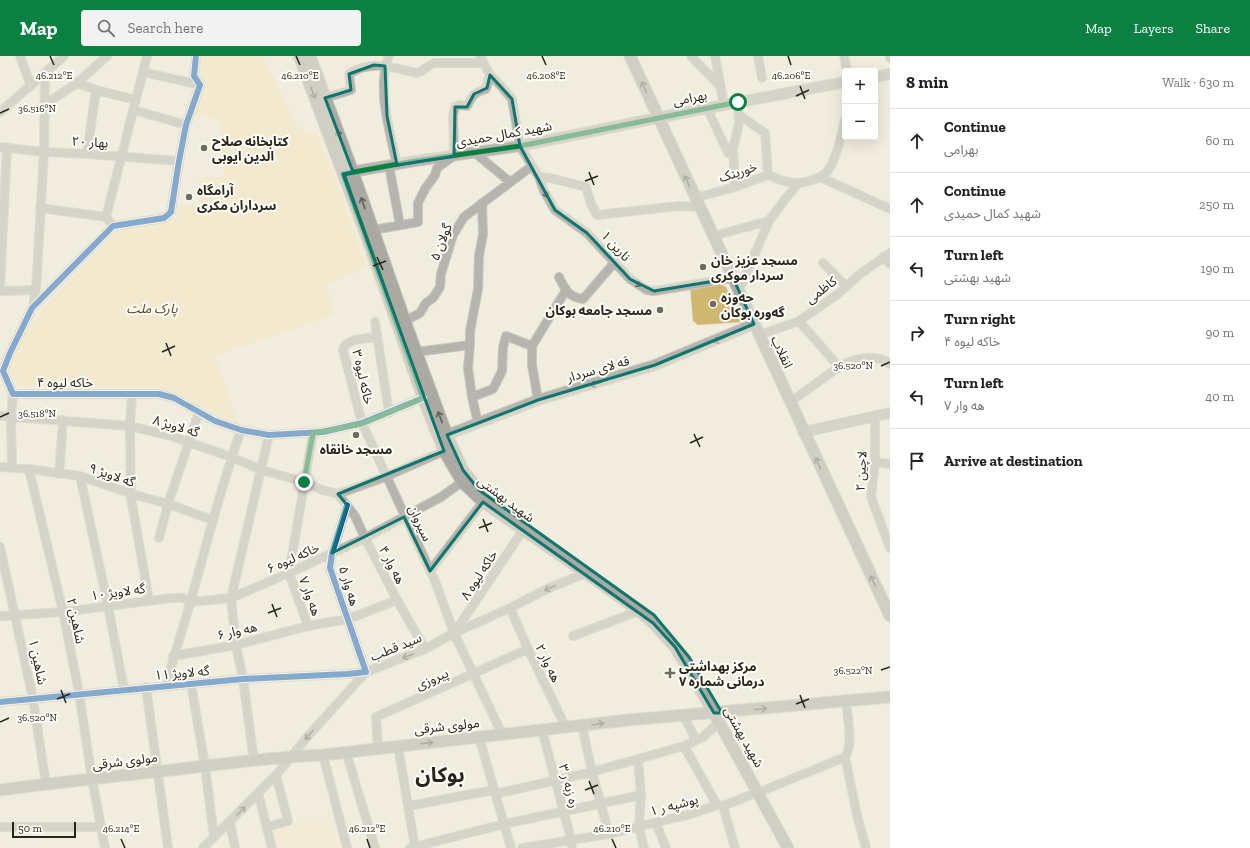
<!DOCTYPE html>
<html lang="en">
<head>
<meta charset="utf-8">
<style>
	:root { --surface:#fff; --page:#f2f2f2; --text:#202124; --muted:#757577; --line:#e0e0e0; --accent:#0b8043 }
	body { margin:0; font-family:"Zilla Slab","Noto Sans Arabic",serif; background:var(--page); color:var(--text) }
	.controls { position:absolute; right:12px; top:12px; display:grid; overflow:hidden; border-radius:4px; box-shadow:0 4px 16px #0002 }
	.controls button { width:36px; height:36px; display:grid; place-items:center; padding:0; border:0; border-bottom:1px solid var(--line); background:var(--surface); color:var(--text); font:20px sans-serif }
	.scale { position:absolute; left:12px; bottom:10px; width:64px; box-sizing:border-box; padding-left:4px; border:2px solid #28251b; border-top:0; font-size:11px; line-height:14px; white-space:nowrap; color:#28251b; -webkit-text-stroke:3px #fefcf7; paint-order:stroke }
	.stop { position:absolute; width:12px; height:12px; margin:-9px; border:3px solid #0b8043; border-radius:50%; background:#fff }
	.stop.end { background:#0b8043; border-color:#fff; box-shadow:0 1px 4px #0008 }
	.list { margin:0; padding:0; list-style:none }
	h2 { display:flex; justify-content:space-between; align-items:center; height:52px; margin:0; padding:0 16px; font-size:17px }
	h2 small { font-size:13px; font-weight:400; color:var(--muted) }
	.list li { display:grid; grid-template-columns:26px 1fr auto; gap:12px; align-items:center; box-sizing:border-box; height:64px; padding:0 16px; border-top:1px solid var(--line) }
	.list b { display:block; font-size:15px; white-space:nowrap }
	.list p { margin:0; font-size:13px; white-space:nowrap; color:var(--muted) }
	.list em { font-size:13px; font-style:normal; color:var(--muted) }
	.icon { flex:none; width:22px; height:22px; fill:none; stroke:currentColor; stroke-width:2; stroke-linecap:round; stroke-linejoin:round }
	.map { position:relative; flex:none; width:890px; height:792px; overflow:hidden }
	header { display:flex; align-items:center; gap:24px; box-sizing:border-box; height:56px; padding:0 20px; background:var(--accent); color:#fff }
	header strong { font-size:19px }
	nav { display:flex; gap:22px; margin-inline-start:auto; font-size:14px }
	.search { width:280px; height:36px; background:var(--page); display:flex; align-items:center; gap:10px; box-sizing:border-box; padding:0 14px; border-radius:4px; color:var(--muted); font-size:15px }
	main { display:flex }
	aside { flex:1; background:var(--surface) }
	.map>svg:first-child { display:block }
</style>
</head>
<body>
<header>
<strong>Map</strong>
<div class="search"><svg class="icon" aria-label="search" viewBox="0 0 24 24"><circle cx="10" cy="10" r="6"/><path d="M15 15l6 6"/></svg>Search here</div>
<nav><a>Map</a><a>Layers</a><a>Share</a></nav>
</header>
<main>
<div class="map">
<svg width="890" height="792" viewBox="0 0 890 792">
	<rect width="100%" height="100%" fill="#f0ecde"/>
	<path fill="#f1e9d1" d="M 332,757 L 342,792 L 277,792 L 272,773 Z"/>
	<path fill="#f4e5ba" d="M 197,0 L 263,0 L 300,74 L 317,77 L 334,119 L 367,212 L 327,228 L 334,259 L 215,300 L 238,367 L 158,331 L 18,331 L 9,312 L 20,285 L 44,251 L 117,175 L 176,162 L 179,150 L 199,149 L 199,121 L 224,121 L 220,63 L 193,60 Z"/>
	<path fill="#d0b871" d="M 720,228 L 726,231 L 742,266 L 698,269 L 693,265 L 690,231 Z"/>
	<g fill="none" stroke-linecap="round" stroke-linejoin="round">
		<g stroke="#cac7bd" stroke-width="10">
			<path id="minor" d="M 20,0 L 31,30
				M 196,0 L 194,20 L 200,29 L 186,69 L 179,105 L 171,156 L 164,162 L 113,170 L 32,252 L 10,297 L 3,315 L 13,338 L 159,338 L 174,342 L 215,365 L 241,374 L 269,379 L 323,376 L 362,367 L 423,342
				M 389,0 C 376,32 390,76 397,109
				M 480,0 L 490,19 L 501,30 L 512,43 L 520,90 L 539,121 L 544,135 L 555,154 L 587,177 L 630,223 L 647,234 L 654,235 L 733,222
				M 691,0 C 700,11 712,20 720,31
				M 715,0 L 724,49
				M 758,0 L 762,22
				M 844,0 L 847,15
				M 890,0 L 890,2
				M 143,16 L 200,29
				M 77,27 L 96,34 L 136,44
				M 325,42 L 351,34 L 349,18 C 372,3 393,12 417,17 C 424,15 427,9 435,7 L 483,7
				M 46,48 L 77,27 L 107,0
				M 707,52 L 728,97
				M 134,54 L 186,69
				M 0,56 L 45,17 L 64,0
				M 739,59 L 765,77 L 768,119
				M 0,91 L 44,96 L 87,98 L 179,105
				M 475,97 L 510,126
				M 87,98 L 96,34
				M 389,110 L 400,169
				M 539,121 L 550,122 L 586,131 L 591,148 L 597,159 L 679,150 L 699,151
				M 820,121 L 890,153
				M 735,131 L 733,93 L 739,67 L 738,46
				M 695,142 L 735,131 L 768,119 C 786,126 794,130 813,124 C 817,122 823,120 826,117 C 836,106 842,78 845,64
				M 40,152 L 106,161
				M 113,170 L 106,161 L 147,0
				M 373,174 L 418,166 L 418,147 L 425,133 L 435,119 L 437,112 L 454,100 L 453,59 L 455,51 L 460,49 L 467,50 C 473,39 473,37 486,33 L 490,19
				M 713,180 L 769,165 L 786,142 L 798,128
				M 883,201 L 890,208
				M 823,207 L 846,230
				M 559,221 C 565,233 568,241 583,243 L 615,206
				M 0,230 L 7,91
				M 739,234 L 770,163
				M 0,235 L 36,234
				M 33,250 L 36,234 L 44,96 L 45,17
				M 405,265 L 420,257 L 426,247 L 433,242 L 440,231 L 441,218 L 453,179 L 464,161 L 532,110
				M 799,265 L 839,311 C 853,302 876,297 890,308
				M 375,266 L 389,357
				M 759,279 L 799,265 L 838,238 L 860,218 L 890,197
				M 376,281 C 366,283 345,282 343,294 L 362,367 L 435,525 L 454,577 L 502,678
				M 532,290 L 566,234
				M 416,296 L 470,289
				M 132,338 L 130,370 L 131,442 L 149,544
				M 472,341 L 493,333 L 502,315 L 503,291 L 506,280 L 532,290 L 532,309 L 538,344
				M 790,346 L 839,311
				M 0,360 L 130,370 L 174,381 L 231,401 L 262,414 L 304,426 L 322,434 L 338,438
				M 875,360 L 875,406 L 871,441 L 890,492
				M 478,367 L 472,341 L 468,312 L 470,289 L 470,275 L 478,233 L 479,199 L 483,179 L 482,147
				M 875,406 L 890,408
				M 0,411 L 29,413 L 80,420 L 132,438 L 168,448 L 213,464
				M 12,412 L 11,361 L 13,338
				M 29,413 L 63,556 L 79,637 L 92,723 L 105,792
				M 59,418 L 63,364
				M 80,420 L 108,550 L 124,633
				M 338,438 L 355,460 L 365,482 L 397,544 L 425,593
				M 338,438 L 385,421 L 444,395
				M 159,482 L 168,448 L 199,356
				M 0,491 L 33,643 L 46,728
				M 430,515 L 483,446
				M 191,546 L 231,542 L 289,517 L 365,482 L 441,441 L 462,426
				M 510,552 L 528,593 L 566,672
				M 0,560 L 63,556 L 171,542 L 183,542 L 191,546
				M 308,570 L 289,517 L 313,377
				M 455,576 L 523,474
				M 573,580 L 639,555
				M 173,600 L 236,589 L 308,570 L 348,563 L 397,544
				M 191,627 L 205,710 L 214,781
				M 167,629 C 173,600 183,573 191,544 C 207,487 221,430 241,374
				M 146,631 L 168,792
				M 846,645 C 847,659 854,689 845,701 L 857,759 L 866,792
				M 0,646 L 243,623 L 347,618 L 366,616 L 330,512 L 332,497 L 347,449
				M 683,659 L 696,684
				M 582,670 L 592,716 L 609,778
				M 542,674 L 571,783 L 572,792
				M 479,681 L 511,792
				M 398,690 L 415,792
				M 684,690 L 717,749
				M 378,692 L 376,661 L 528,593
				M 346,696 L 375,792
				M 323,699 L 347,792
				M 638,703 L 641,739 L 639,771 L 644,792
				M 254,705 L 243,623 L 236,589 L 231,542 L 269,379
				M 765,734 L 845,701
				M 258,737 L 272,792
				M 495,738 L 592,716 L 684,690 L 703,681 L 717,668 L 715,660
				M 408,750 L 494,734
				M 723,750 L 735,792
				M 230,766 L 235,792
				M 656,767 L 666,792
				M 0,771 L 101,771
				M 267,771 L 288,765 L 276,719
				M 203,792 L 276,719 L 308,680 L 366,616 L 425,593 L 454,577 L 510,552 L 547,533 L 586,517
				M 410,792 L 504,768 L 641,739
				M 522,792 L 609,778 L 691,758 L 717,749 L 723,750 L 758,736"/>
		</g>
		<g stroke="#cac7bd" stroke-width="12">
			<path id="tertiary" d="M 875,21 L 890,18
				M 345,117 L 415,105 L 520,90 L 667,60 L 845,26
				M 803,376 L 890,357
				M 447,379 L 538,344 L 655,309 L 754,268"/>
		</g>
		<g stroke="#cac7bd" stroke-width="13">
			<path id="secondary" d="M 299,0 L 366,179 L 423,342 L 444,395 L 462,426 L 483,446 L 586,517 L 639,555 L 653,567 L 665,580 L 675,591 L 714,657 L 788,792
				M 310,0 L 353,116 L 405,265 L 447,379 L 463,414 L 479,434 L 499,450
				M 630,0 C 716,187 802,374 890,560
				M 0,734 C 54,727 108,721 163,715 C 216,709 269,701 323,699 L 628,664 L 890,641"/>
		</g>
		<use href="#minor" stroke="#b5b4af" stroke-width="8"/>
		<use href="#tertiary" stroke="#b5b4af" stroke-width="10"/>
		<use href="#secondary" stroke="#aaa9a3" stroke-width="11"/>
		<g stroke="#fefcf7" stroke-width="8">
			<path id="cycleway" d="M 196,0 L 194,20 L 200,29 L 186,69 L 179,105 L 171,156 L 164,162 L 113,170 L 32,252 L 10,297 L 3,315 L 13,338 L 159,338 L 174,342 L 215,365 L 241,374 L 269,379 L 323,376 L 362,367 L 423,342
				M 0,646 L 243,623 L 347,618 L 366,616 L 330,512 L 332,497 L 347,449"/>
		</g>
		<use href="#cycleway" stroke="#0057b8" stroke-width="6"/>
	</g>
	<defs><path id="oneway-shaft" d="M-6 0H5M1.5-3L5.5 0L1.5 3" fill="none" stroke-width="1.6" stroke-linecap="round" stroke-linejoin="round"/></defs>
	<g stroke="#626058">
		<use href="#oneway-shaft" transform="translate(644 31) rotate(-115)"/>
		<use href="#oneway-shaft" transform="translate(313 37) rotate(70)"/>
		<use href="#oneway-shaft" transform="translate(339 80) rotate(-111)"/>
		<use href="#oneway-shaft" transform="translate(687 125) rotate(-114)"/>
		<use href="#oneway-shaft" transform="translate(363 147) rotate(-109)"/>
		<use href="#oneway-shaft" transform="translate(440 361) rotate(-111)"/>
		<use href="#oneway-shaft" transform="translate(818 407) rotate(-115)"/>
		<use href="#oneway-shaft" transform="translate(873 525) rotate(-115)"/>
		<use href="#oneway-shaft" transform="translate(761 653) rotate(-5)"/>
		<use href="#oneway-shaft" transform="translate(598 668) rotate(-8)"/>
		<use href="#oneway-shaft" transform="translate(427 687) rotate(-7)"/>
	</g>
	<g stroke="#67655e">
		<use href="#oneway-shaft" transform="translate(545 136) rotate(65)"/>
		<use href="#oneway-shaft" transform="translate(636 227) rotate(29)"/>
		<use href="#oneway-shaft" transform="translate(719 284) rotate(157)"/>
		<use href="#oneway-shaft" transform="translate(596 328) rotate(164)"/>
		<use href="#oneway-shaft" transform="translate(550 532) rotate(156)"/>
		<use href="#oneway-shaft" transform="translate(408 600) rotate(159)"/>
		<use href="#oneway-shaft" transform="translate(309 679) rotate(131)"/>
		<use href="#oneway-shaft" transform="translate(241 755) rotate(-45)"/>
	</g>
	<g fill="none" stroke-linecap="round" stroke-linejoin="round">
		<path stroke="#0b8043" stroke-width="5" d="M 304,426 L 313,377 L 362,368 L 423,342 L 343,118 L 415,105 L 520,90 L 738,46"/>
	</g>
	<path d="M0 0H890V792H0ZM 374,9 L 385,10 L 387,60 L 397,109 L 454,100 L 455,51 L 467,51 L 474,38 L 487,32 L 490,19 L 512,43 L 520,90 L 555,154 L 587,177 L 630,223 L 654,235 L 733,222 L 754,268 L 655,309 L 538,344 L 447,379 L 463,414 L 479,434 L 654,559 L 689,601 L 722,657 L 714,657 L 675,591 L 653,567 L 483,446 L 430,515 L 404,461 L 332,497 L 347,449 L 338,438 L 444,395 L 343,118 L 353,116 L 325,42 L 351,34 L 349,18 Z" fill="#f0ecde" fill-opacity=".55" fill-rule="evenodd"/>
	<path fill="none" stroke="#0f766e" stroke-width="3" stroke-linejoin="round" d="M 374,9 L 385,10 L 387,60 L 397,109 L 454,100 L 455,51 L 467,51 L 474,38 L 487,32 L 490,19 L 512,43 L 520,90 L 555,154 L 587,177 L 630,223 L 654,235 L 733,222 L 754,268 L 655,309 L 538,344 L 447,379 L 463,414 L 479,434 L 654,559 L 689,601 L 722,657 L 714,657 L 675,591 L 653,567 L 483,446 L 430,515 L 404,461 L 332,497 L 347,449 L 338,438 L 444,395 L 343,118 L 353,116 L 325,42 L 351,34 L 349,18 Z"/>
	<path fill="none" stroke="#28251b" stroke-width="1.5" d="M 50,0 L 54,9M 296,0 L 300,9M 542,0 L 546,9M 788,0 L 791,9M 800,30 L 805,43M 796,40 L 809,34M 0,57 L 9,53M 589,116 L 594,129M 585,125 L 598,120M 377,201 L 383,214M 373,210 L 386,205M 166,287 L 171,300M 162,296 L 175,290M 881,310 L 890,306M 0,361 L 9,357M 694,378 L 700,391M 690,387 L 703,381M 483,463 L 488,476M 479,472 L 492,467M 272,548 L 277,561M 268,557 L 281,552M 881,614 L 890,611M 61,634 L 66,647M 800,639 L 805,652M 57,643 L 70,638M 796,648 L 809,643M 0,666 L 9,662M 589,725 L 594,738M 585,734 L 598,729M 121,783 L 125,792M 367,783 L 370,792M 612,783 L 616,792"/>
	<g fill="#6e6b5f" stroke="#fefcf7" stroke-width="1.5">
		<circle cx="204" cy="92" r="4"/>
		<circle cx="189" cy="141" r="4"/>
		<circle cx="703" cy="211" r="4"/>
		<circle cx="713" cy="248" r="4"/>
		<circle cx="660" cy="254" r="4"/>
		<circle cx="356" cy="379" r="4"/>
		<path d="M668 611h4v4h4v4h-4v4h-4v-4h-4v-4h4z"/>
	</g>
	<g text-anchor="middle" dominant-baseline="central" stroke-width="4" stroke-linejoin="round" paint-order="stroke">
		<g font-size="13" fill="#28251b" stroke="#fefcf7">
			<text transform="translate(690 42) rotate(-11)">بهرامی</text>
			<text transform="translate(504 78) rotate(-10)">شهید کمال حمیدی</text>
			<text transform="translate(90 86) rotate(3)">بهار ۲۰</text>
			<text transform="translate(738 116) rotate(-18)">خورینک</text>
			<text transform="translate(441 186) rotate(-69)">گولان ۵</text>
			<text transform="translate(616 190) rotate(47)">نارین ۱</text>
			<text transform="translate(821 234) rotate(-37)">کاظمی</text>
			<text transform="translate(782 296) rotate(65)">انقلاب</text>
			<text transform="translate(598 313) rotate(-16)">قه لای سردار</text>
			<text transform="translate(363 321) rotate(77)">خاکه لیوه ۳</text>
			<text x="65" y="326">خاکه لیوه ۴</text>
			<text transform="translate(176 370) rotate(16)">گه لاویژ ۸</text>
			<text transform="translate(861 415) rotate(-87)">لاچین ۲</text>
			<text transform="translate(112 419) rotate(19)">گه لاویژ ۹</text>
			<text transform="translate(506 443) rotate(37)">شهید بهشتی</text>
			<text transform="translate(420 467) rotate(65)">سیروان</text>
			<text transform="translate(293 502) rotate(-24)">خاکه لیوه ۶</text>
			<text transform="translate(392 509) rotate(62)">هه وار ۴</text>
			<text transform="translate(479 519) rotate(-57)">خاکه لیوه ۸</text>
			<text transform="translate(349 530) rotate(73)">هه وار ۵</text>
			<text transform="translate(118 536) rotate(-8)">گه لاویژ ۱۰</text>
			<text transform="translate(310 540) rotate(70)">هه وار ۷</text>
			<text transform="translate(76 565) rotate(78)">شاهین ۲</text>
			<text transform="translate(237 575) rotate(-13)">هه وار ۶</text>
			<text transform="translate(396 591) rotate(-22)">سید قطب</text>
			<text transform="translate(38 606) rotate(78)">شاهین ۱</text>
			<text transform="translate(548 607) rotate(64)">هه وار ۲</text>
			<text transform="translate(182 617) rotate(-5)">گه لاویژ ۱۱</text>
			<text transform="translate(432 623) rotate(-24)">پیروزی</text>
			<text transform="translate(447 670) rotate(-6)">مولوی شرقی</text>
			<text transform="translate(744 681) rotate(61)">شهید بهشتی</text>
			<text transform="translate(125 705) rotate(-7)">مولوی شرقی</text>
			<text transform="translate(569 730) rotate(75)">ره زبه ر ۳</text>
			<text transform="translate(674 749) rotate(-15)">۱ پوشپه ر</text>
		</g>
		<g font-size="13" font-weight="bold" fill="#28251b" stroke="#fefcf7" text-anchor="start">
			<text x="212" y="85">کتابخانه صلاح<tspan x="212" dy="15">الدین ایوبی</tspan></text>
			<text x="197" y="134">آرامگاه<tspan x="197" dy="15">سرداران مکری</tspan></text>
			<text x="711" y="204">مسجد عزیز خان<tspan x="711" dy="15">سردار موکری</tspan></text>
			<text x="721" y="241">حه‌وزه<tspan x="721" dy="15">گه‌وره بوکان</tspan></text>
			<text x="652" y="254" text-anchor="end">مسجد جامعه بوکان</text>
			<text x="356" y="393" text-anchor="middle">مسجد خانقاه</text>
			<text x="679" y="610">مرکز بهداشتی<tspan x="679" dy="15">درمانی شماره ۷</tspan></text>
		</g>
		<g font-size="13" font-style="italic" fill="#53451d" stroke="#fefcf7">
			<text x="152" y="252">پارک ملت</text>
		</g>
		<g font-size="21" font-weight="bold" fill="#28251b" stroke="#fefcf7">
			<text x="440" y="718">بوکان</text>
		</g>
	</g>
	<g font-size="10" text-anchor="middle" fill="#28251b" stroke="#fefcf7" stroke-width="4" stroke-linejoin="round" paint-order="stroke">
		<text x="54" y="23">46.212°E</text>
		<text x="300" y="23">46.210°E</text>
		<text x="546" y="23">46.208°E</text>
		<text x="791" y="23">46.206°E</text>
		<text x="37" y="56">36.516°N</text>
		<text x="853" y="313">36.520°N</text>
		<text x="37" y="361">36.518°N</text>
		<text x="853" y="618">36.522°N</text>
		<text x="37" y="665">36.520°N</text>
		<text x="121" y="776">46.214°E</text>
		<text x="367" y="776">46.212°E</text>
		<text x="612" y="776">46.210°E</text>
	</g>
</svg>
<div class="controls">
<button>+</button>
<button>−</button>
</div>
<div class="scale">50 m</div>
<div class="stop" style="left:738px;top:46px"></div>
<div class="stop end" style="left:304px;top:426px"></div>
</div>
<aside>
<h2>8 min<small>Walk · 630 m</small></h2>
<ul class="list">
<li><svg class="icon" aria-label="ahead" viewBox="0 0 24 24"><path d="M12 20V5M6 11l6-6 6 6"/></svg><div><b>Continue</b><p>بهرامی</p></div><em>60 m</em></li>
<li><svg class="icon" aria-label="ahead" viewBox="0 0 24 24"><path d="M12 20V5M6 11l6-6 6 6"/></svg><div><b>Continue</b><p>شهید کمال حمیدی</p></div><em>250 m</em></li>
<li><svg class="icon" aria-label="left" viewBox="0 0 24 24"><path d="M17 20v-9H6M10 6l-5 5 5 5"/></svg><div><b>Turn left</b><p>شهید بهشتی</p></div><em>190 m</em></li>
<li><svg class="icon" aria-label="right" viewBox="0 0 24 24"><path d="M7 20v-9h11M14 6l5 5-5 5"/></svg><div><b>Turn right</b><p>خاکه لیوه ۴</p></div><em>90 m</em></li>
<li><svg class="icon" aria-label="left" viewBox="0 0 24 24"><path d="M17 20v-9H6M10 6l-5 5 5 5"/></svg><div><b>Turn left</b><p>هه وار ۷</p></div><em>40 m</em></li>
<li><svg class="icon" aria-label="arrive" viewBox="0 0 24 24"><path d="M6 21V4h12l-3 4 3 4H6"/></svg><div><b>Arrive at destination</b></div></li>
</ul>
</aside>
</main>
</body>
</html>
